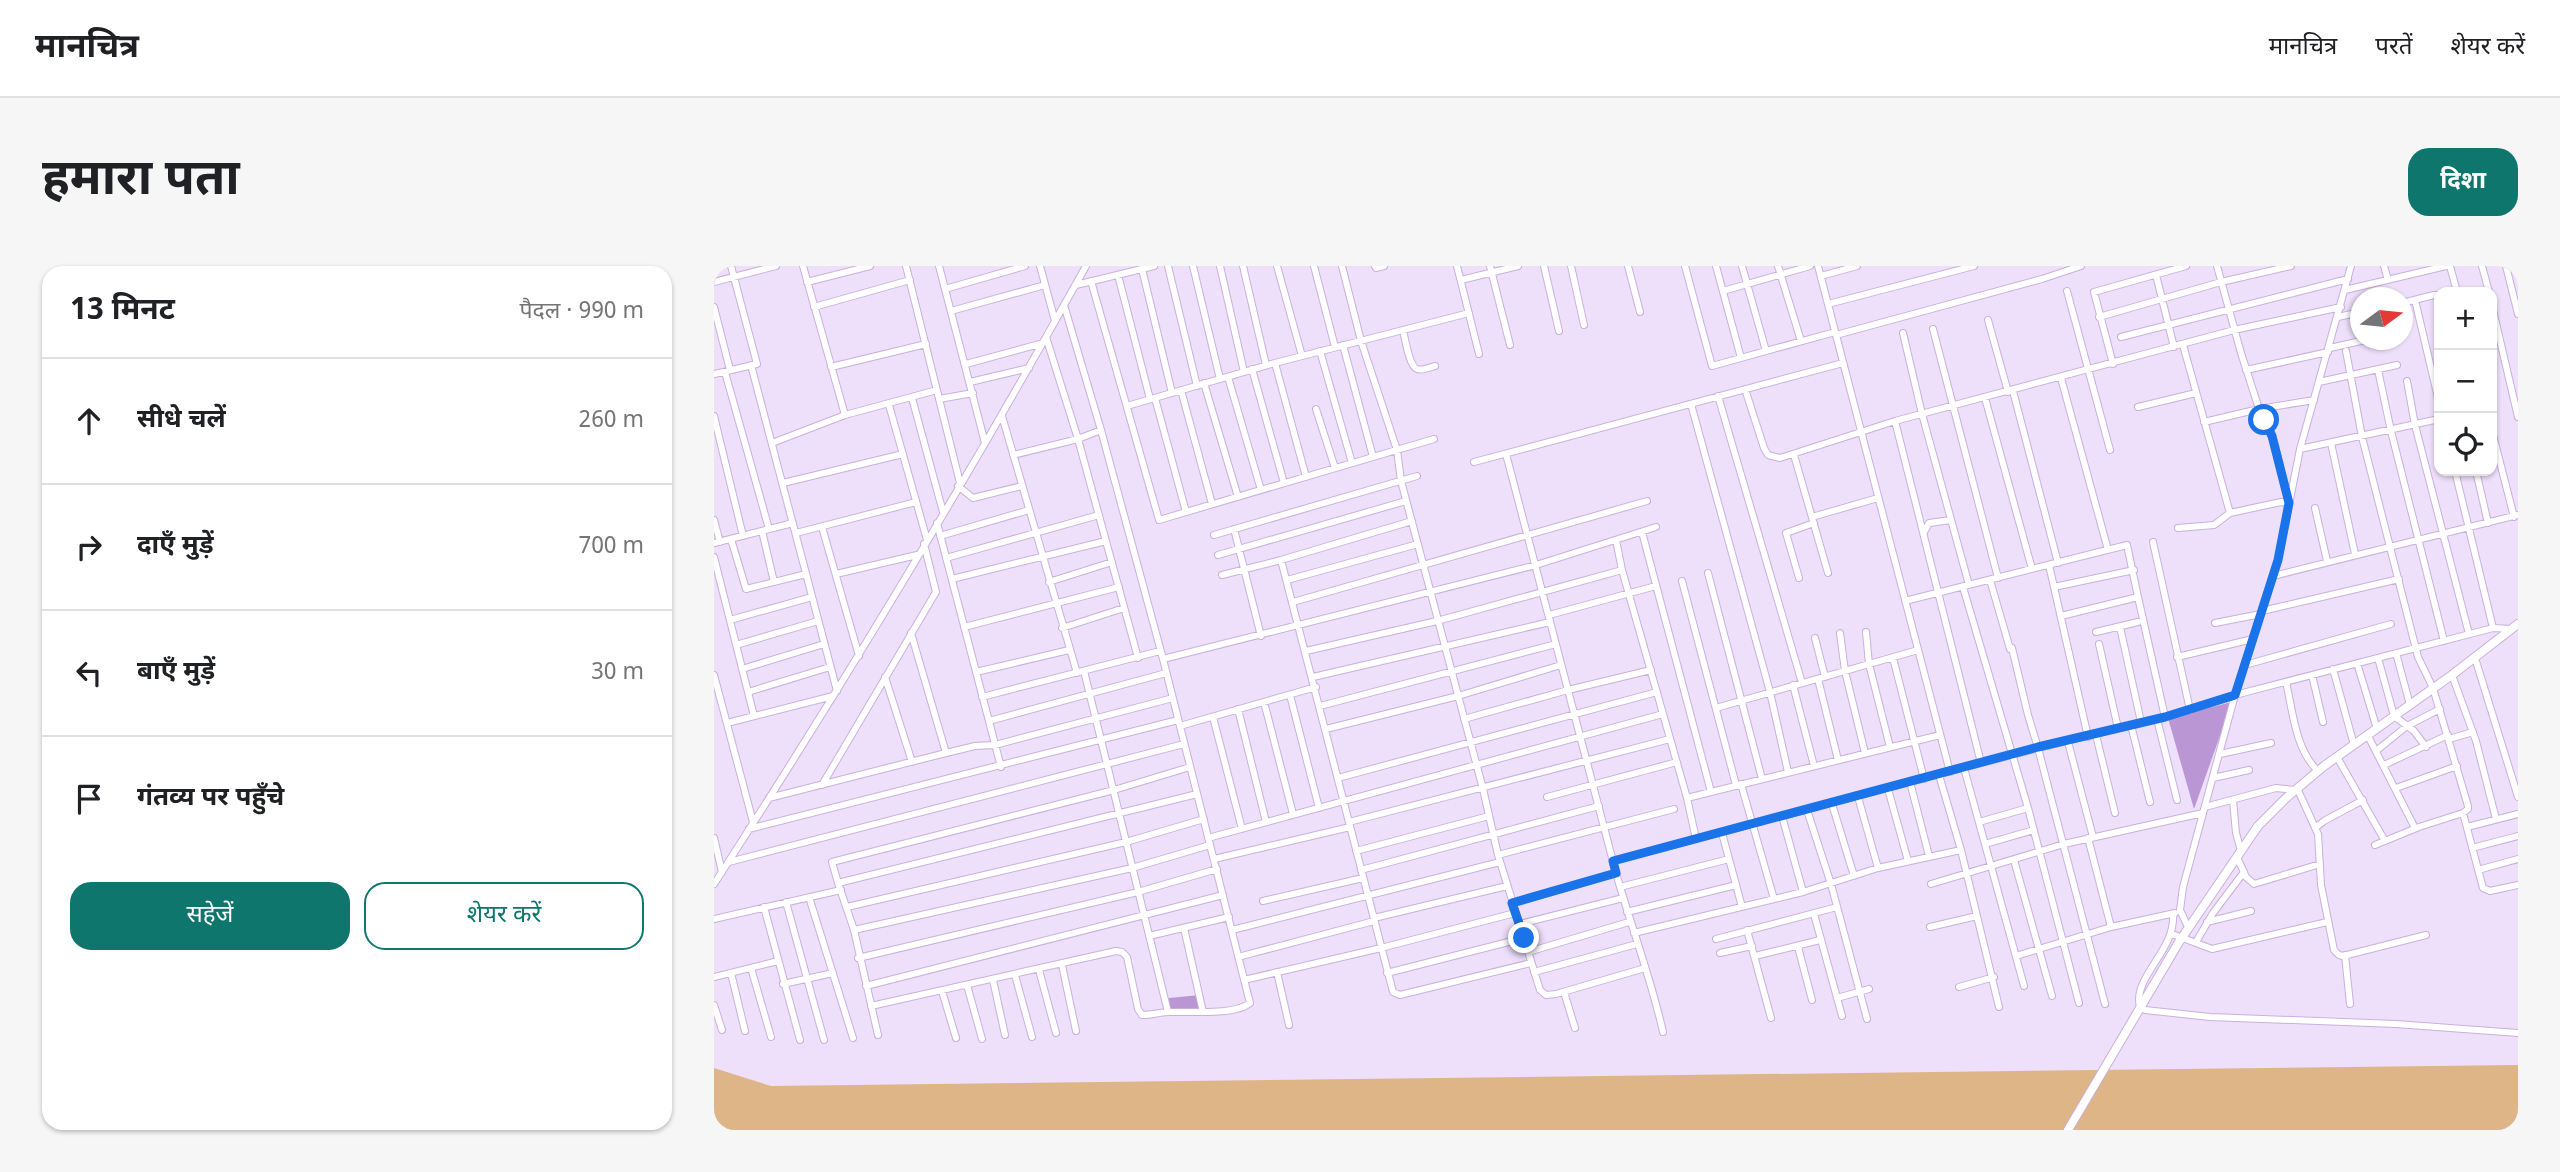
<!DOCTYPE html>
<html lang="hi">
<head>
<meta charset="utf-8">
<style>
	:root { --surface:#fff; --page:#f6f6f6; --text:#202124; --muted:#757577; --line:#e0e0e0; --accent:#0f766e }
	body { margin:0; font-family:Georgia,"Noto Sans Devanagari",serif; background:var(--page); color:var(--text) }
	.controls { position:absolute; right:21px; top:21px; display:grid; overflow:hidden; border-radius:14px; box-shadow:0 2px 5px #0004 }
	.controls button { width:63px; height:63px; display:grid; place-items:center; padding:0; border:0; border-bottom:2px solid var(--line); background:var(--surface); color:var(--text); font:35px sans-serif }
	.compass { position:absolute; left:1636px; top:21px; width:63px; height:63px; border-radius:50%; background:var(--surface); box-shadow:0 2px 5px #0004; rotate:75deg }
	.stop { position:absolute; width:21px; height:21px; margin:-16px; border:5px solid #1a73e8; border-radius:50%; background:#fff }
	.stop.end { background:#1a73e8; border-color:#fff; box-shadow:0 2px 7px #0008 }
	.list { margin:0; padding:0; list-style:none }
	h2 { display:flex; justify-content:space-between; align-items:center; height:91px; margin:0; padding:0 28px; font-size:30px }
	h2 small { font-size:23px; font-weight:400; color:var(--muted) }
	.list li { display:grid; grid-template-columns:46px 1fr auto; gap:21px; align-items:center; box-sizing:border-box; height:126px; padding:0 28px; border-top:2px solid var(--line) }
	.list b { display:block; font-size:26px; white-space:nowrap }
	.list em { font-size:23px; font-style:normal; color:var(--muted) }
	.actions { display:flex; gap:14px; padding:21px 28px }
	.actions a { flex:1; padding:16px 0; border:2px solid var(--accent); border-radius:21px; text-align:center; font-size:24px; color:var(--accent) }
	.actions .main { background:var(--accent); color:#fff }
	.icon { flex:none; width:38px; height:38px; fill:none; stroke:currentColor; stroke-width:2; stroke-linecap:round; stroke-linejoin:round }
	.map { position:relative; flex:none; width:1804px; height:864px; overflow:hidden; border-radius:21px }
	header { display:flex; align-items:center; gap:42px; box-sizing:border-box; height:98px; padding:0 35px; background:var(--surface); border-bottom:2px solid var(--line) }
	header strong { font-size:33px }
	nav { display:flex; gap:38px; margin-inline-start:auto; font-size:24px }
	.intro { display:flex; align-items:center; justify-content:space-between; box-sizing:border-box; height:168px; padding:0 42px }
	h1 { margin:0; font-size:49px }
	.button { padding:18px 32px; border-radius:21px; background:var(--accent); color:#fff; font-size:24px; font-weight:700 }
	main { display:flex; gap:42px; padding:0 42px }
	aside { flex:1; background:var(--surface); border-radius:21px; box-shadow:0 2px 5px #0004 }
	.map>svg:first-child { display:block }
</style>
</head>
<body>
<header>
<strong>मानचित्र</strong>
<nav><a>मानचित्र</a><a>परतें</a><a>शेयर करें</a></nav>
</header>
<div class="intro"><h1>हमारा पता</h1><a class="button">दिशा</a></div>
<main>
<aside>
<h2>13 मिनट<small>पैदल · 990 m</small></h2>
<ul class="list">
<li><svg class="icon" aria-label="ahead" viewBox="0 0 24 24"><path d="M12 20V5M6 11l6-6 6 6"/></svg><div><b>सीधे चलें</b></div><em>260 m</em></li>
<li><svg class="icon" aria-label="right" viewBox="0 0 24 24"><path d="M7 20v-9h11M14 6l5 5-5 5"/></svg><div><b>दाएँ मुड़ें</b></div><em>700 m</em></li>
<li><svg class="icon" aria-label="left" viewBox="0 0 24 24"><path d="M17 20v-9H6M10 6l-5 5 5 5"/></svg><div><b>बाएँ मुड़ें</b></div><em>30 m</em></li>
<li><svg class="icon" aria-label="arrive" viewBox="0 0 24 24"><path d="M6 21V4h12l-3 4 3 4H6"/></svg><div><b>गंतव्य पर पहुँचे</b></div></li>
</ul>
<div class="actions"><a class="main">सहेजें</a><a>शेयर करें</a></div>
</aside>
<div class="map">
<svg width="1804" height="864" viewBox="0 0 1804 864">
	<rect width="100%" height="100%" fill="#eedffb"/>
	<path fill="#deb586" d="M 1804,799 L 1804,864 L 0,864 L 0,802 L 57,820 Z"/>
	<path fill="#ba96d4" d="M 1518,436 L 1480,543 L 1454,452 Z
		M 486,729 L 487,748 L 456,747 L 455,732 Z"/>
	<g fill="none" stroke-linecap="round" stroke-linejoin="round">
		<g stroke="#cab0de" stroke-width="8">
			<path id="minor" d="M 89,0 L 131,149
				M 192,0 L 246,217
				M 225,0 L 271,177
				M 326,0 L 341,55
				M 454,0 L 483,120
				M 479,0 L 506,113
				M 506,0 L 530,106
				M 529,0 L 552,99
				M 563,0 L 588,90
				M 600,0 L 621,81
				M 628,0 L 647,75 L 683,184 L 687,215 L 769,523 L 784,589 L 826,724 L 832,729 L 842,728 L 931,702
				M 661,0 L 662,2 L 670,0
				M 743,0 L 765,88
				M 776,0 L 796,79
				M 830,0 L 845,65
				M 857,0 L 870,59
				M 914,0 L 926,46
				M 971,0 L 998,100 L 1121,66
				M 1002,0 L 1027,92
				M 1028,0 L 1052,85
				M 1064,0 L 1087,75
				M 1104,0 L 1236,506
				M 1503,0 L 1527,87 L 1545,143 L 1558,170 L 1574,232
				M 1670,0 L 1674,14
				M 1736,0 L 1743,26
				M 1768,0 L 1775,26
				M 1792,0 L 1804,48
				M 428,3 L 458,127
				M 404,9 L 436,133
				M 1442,9 L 1460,81
				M 1107,10 L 1143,0
				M 747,14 L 804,0
				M 377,15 L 445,254 L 720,173
				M 0,16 L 62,0
				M 93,16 L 156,0
				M 362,19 L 440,0
				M 231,23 L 311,0
				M 1631,24 L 1732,0
				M 1009,25 L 1096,0
				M 1353,25 L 1396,184
				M 1701,34 L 1725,136
				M 1688,37 L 1720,29 L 1723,29 L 1725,40
				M 1114,38 L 1260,0
				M 1778,40 L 1804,151
				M 0,41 L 16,104
				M 100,41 L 196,14
				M 237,45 L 331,19
				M 1385,51 L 1507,16 L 1577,0
				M 1624,51 L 1646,46
				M 1274,54 L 1294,126
				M 1219,63 L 1284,312
				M 689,64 C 691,72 695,100 703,103 C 708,105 717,101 721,100
				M 1189,67 L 1208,148 L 1255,319
				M 1122,69 L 1328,13 L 1367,0
				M 332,71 L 364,173 L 424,392
				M 1407,71 L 1634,13
				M 629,79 L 659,191
				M 1469,79 L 1516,247
				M 1616,82 L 1651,74
				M 606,85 L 638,197
				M 1632,85 L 1648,171 L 1704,391 L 1719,422 L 1754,540 L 1754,543 L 1749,547 L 1705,561 L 1661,579
				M 561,97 L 592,211
				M 252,98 L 329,77
				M 1399,98 L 1380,26 L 1472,0
				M 37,99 L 123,425
				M 117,101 L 212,78
				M 538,103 L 570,217
				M 1532,104 L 1614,86
				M 1664,104 L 1677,165 L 1730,375
				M 11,106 L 55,263
				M 0,108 L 43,98 L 17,0
				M 514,111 L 547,224
				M 1347,112 L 1394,284
				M 1693,115 L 1701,159 L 1755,368
				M 256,116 L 315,102
				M 1605,116 L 1683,99
				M 490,117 L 524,231
				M 1031,123 L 1050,182 L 1054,189 L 1066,192 L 1181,155 L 1520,64 L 1627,41
				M 467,124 L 498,238
				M 1299,125 L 1344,297
				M 1004,130 L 1088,417
				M 198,132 L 229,246
				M 441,132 L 472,246
				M 1271,132 L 1318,303
				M 225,133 L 259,127
				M 977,138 L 1056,426 L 1074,506
				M 175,139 L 213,274
				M 413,140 L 561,97 L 755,47
				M 1424,141 L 1482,127
				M 602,143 L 621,202
				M 0,150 L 29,270
				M 288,150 L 363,407
				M 1181,155 L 1267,497
				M 1490,156 L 1545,143 L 1600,134
				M 1778,165 L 1800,251
				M 58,177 L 131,149 L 223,124
				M 1617,177 L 1641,288
				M 1586,183 L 1725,153
				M 792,188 L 902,607 C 917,660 937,712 949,766
				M 299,189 L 364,173 L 387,164
				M 1080,189 L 1114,307
				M 760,196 L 1129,97
				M 1741,205 L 1779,362
				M 1762,205 L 1774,257
				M 69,217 L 189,188
				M 244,220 L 259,232 L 308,220
				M 1601,242 L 1613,295
				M 1098,251 L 1164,232
				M 0,254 L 6,276
				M 223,257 L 287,501
				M 108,261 L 145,390
				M 1464,262 L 1500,259 L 1516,247 L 1567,236 L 1575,237
				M 520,263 L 547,370
				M 48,265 L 60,316
				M 928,266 L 997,526
				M 1210,266 L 1215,257 L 1237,254
				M 82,267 L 202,236
				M 500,269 L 703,210
				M 226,270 L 315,244
				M 17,273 L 32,323 L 92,308
				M 902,274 L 908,304 L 973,532 L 982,573
				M 1439,276 L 1476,444
				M 0,277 L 79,257
				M 504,289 L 692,235
				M 0,291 L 40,450
				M 232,292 L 385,249
				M 567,294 L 679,726 L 686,729 L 817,697
				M 1335,299 L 1374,471
				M 994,307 L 1048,513
				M 122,308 L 203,289
				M 508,309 L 567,294 L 698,255
				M 1559,310 L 1804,249
				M 1085,312 L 1072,267 L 1100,257
				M 238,313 L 392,275
				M 573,314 L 704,278
				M 1276,314 L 1296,383
				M 968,315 L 1022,519
				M 335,316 L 398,296
				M 1249,321 L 1314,542 L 1365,737
				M 1340,321 L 1420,304
				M 1191,335 L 1413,279 L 1424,331
				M 579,336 L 933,235
				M 1548,345 L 1685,313
				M 835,349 L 942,320
				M 1347,350 L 1424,331 L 1451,451
				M 16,354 L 98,331
				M 1501,357 L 1547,348
				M 250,361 L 405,321
				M 1406,361 L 1427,456
				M 348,362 L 410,342
				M 1152,366 L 1155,398 L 1176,481
				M 1382,366 L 1424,356
				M 1126,367 L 1131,405 L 1151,487
				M 1101,372 L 1111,411
				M 1385,378 L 1404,462
				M 22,379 L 104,355
				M 1298,382 L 1314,449 L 1324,482 L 1391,738
				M 592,385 L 723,355 L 908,304
				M 1682,387 L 1696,439
				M 1463,391 L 1539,373
				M 1179,392 L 1210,513
				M 1664,392 L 1680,450 L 1700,465 L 1712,481
				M 1761,392 L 1804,531
				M 449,393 L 822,299 L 942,261
				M 1643,397 L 1663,463
				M 1531,399 L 1677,358
				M 28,403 L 110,378
				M 1619,403 L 1640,479
				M 370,405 L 454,746
				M 262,406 L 355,384
				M 0,409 L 39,556
				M 1598,409 L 1609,456
				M 1738,409 L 1762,475 L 1782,553
				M 171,411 L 198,496
				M 599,411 L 836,356
				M 1104,413 L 1124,494
				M 1572,416 C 1579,446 1581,483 1604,505
				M 1079,419 L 1100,500
				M 34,426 L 116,401
				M 576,429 L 605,542
				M 268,431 L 446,385
				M 550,436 L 579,548
				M 606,440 L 842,378
				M 1002,442 L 1204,384
				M 524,443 L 552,556
				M 499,451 L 528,563
				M 750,453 L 854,424 L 937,404
				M 1443,453 L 1463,534
				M 275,455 L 452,407
				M 13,457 L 119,430
				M 1417,459 L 1436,536
				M 466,460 L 602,421
				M 612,463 L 744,430 L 847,399
				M 1382,469 L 1401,547
				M 1654,470 L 1701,562
				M 1735,473 L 1759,466
				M 1354,476 L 1379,571
				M 1662,485 L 1693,460 L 1726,443
				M 232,487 L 261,480 L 281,479 L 459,432
				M 1506,488 L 1557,477
				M 1623,491 L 1671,575
				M 1670,499 L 1734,469
				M 1250,502 L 1310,720
				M 1225,509 L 1247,584 L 1285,741
				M 624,512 L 943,426
				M 1499,512 L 1535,504
				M 1196,516 L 1215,590
				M 1027,518 L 1060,633
				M 108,519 L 222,326 L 210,278
				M 1583,522 L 1604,568 L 1607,619 L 1620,684 L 1625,689 L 1629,690 L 1712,669
				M 1682,522 L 1743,500
				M 1174,523 L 1194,595
				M 833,531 L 963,496
				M 1144,531 L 1164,602
				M 55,532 L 232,487 L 197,367
				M 973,532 L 1226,469
				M 1519,534 L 1522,567 L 1527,585
				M 1118,538 L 1140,610
				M 1491,541 L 1562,522 L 1580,524
				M 1093,544 L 1117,618 L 1153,753
				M 1749,547 L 1769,622 L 1776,625 L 1804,619
				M 1068,550 L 1089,626
				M 635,556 L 956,473
				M 1265,556 L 1314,542
				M 1753,561 L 1804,548
				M 1601,562 L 1610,555 L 1649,534
				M 35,563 L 464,454
				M 1008,567 L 1028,641
				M 0,572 L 8,606
				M 494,572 L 949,448
				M 1374,572 L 1397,661
				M 1271,578 L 1320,564
				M 1758,582 L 1804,570
				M 642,585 L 775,550
				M 784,589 L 960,543
				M 1523,591 L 1532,611 L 1540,618 L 1606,598
				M 500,593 L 636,561
				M 1300,594 L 1338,730
				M 899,595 L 1324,482 L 1451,451 L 1521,429 L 1779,362 L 1798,363
				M 15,596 L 470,478
				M 647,604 L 885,540
				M 1764,604 L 1804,593
				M 124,617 L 118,596 L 400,524 L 476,501
				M 0,618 C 131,416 255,210 372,0
				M 1217,618 L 1350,578 L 1489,547
				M 906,621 L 1015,593
				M 95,631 L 139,772
				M 549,635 L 649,612
				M 72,636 L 110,774
				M 798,637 L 902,607
				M 50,641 L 86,774
				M 133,641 L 412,576 L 490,553
				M 913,646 L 1022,619
				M 1100,648 L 1128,750
				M 1459,648 C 1462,685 1418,711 1426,741 L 1431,744 L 1496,751 L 1682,758 L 1804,767
				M 660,652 L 793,620
				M 0,653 L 127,624
				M 1493,656 L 1537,645
				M 806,658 L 909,632
				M 1216,661 L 1263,650
				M 1474,661 L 1466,644 L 1469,621 L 1521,429 L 1564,294 L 1586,183 L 1637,0
				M 470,662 L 489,746
				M 140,664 L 418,602 L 496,579
				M 518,664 L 786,596
				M 1033,664 L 1057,752
				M 920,667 L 1089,626 L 1164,602 L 1247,584
				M 1458,668 L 1498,683 L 1613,656
				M 435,670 L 515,651
				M 1002,673 L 1123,641
				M 1482,676 L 1499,647 L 1530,606
				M 1084,681 L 1098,734
				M 814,686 L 915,656
				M 1006,687 L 1038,680
				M 1631,689 L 1636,738
				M 1041,690 L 1106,674
				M 1302,690 L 1397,661 L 1461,647
				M 524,691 L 660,655
				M 144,692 L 424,626 L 503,603
				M 348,699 L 362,765
				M 37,702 L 57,771
				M 325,704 L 342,767
				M 563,706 L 575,759
				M 820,706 L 923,678
				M 17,707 L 31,765
				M 673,707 L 810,672
				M 301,709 L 318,771
				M 0,711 L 64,695
				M 279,714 L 291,769
				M 530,714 L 667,682 L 801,647
				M 69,718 L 119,707
				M 253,719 L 268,773
				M 152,720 L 509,629
				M 1245,721 L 1280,711
				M 228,725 L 242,772
				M 850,726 L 861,762
				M 1123,732 L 1155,723
				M 0,739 L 8,764
				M 157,740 L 402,685 L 408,686 L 413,691 L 424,743 L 428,749 C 438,749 447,746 457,746 C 478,745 519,750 536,737 L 449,393 L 387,164 L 350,39
				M 164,769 L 140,664 L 124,617 L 483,528"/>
		</g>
		<g stroke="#cab0de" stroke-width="10">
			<path id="tertiary" d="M 1354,864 L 1465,676 L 1544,560 L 1572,532 L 1610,500 L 1738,409 L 1804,358"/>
		</g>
		<use href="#minor" stroke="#fff" stroke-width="6"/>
		<use href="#tertiary" stroke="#fff" stroke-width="8"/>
	</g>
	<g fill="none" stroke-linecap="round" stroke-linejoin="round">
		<path stroke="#1a73e8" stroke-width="9" d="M 810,672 L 798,637 L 902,607 L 899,595 L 1324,481 L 1451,451 L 1521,429 L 1564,294 L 1575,237 L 1558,170 L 1550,154"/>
	</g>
</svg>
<div class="controls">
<button>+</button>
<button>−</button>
<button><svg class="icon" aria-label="locate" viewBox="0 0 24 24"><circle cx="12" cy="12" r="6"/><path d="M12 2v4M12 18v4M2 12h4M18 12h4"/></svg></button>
</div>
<svg class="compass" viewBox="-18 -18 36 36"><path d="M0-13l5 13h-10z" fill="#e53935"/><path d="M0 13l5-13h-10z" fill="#757577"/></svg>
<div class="stop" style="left:1550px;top:154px"></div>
<div class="stop end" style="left:810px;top:672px"></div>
</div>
</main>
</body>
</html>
